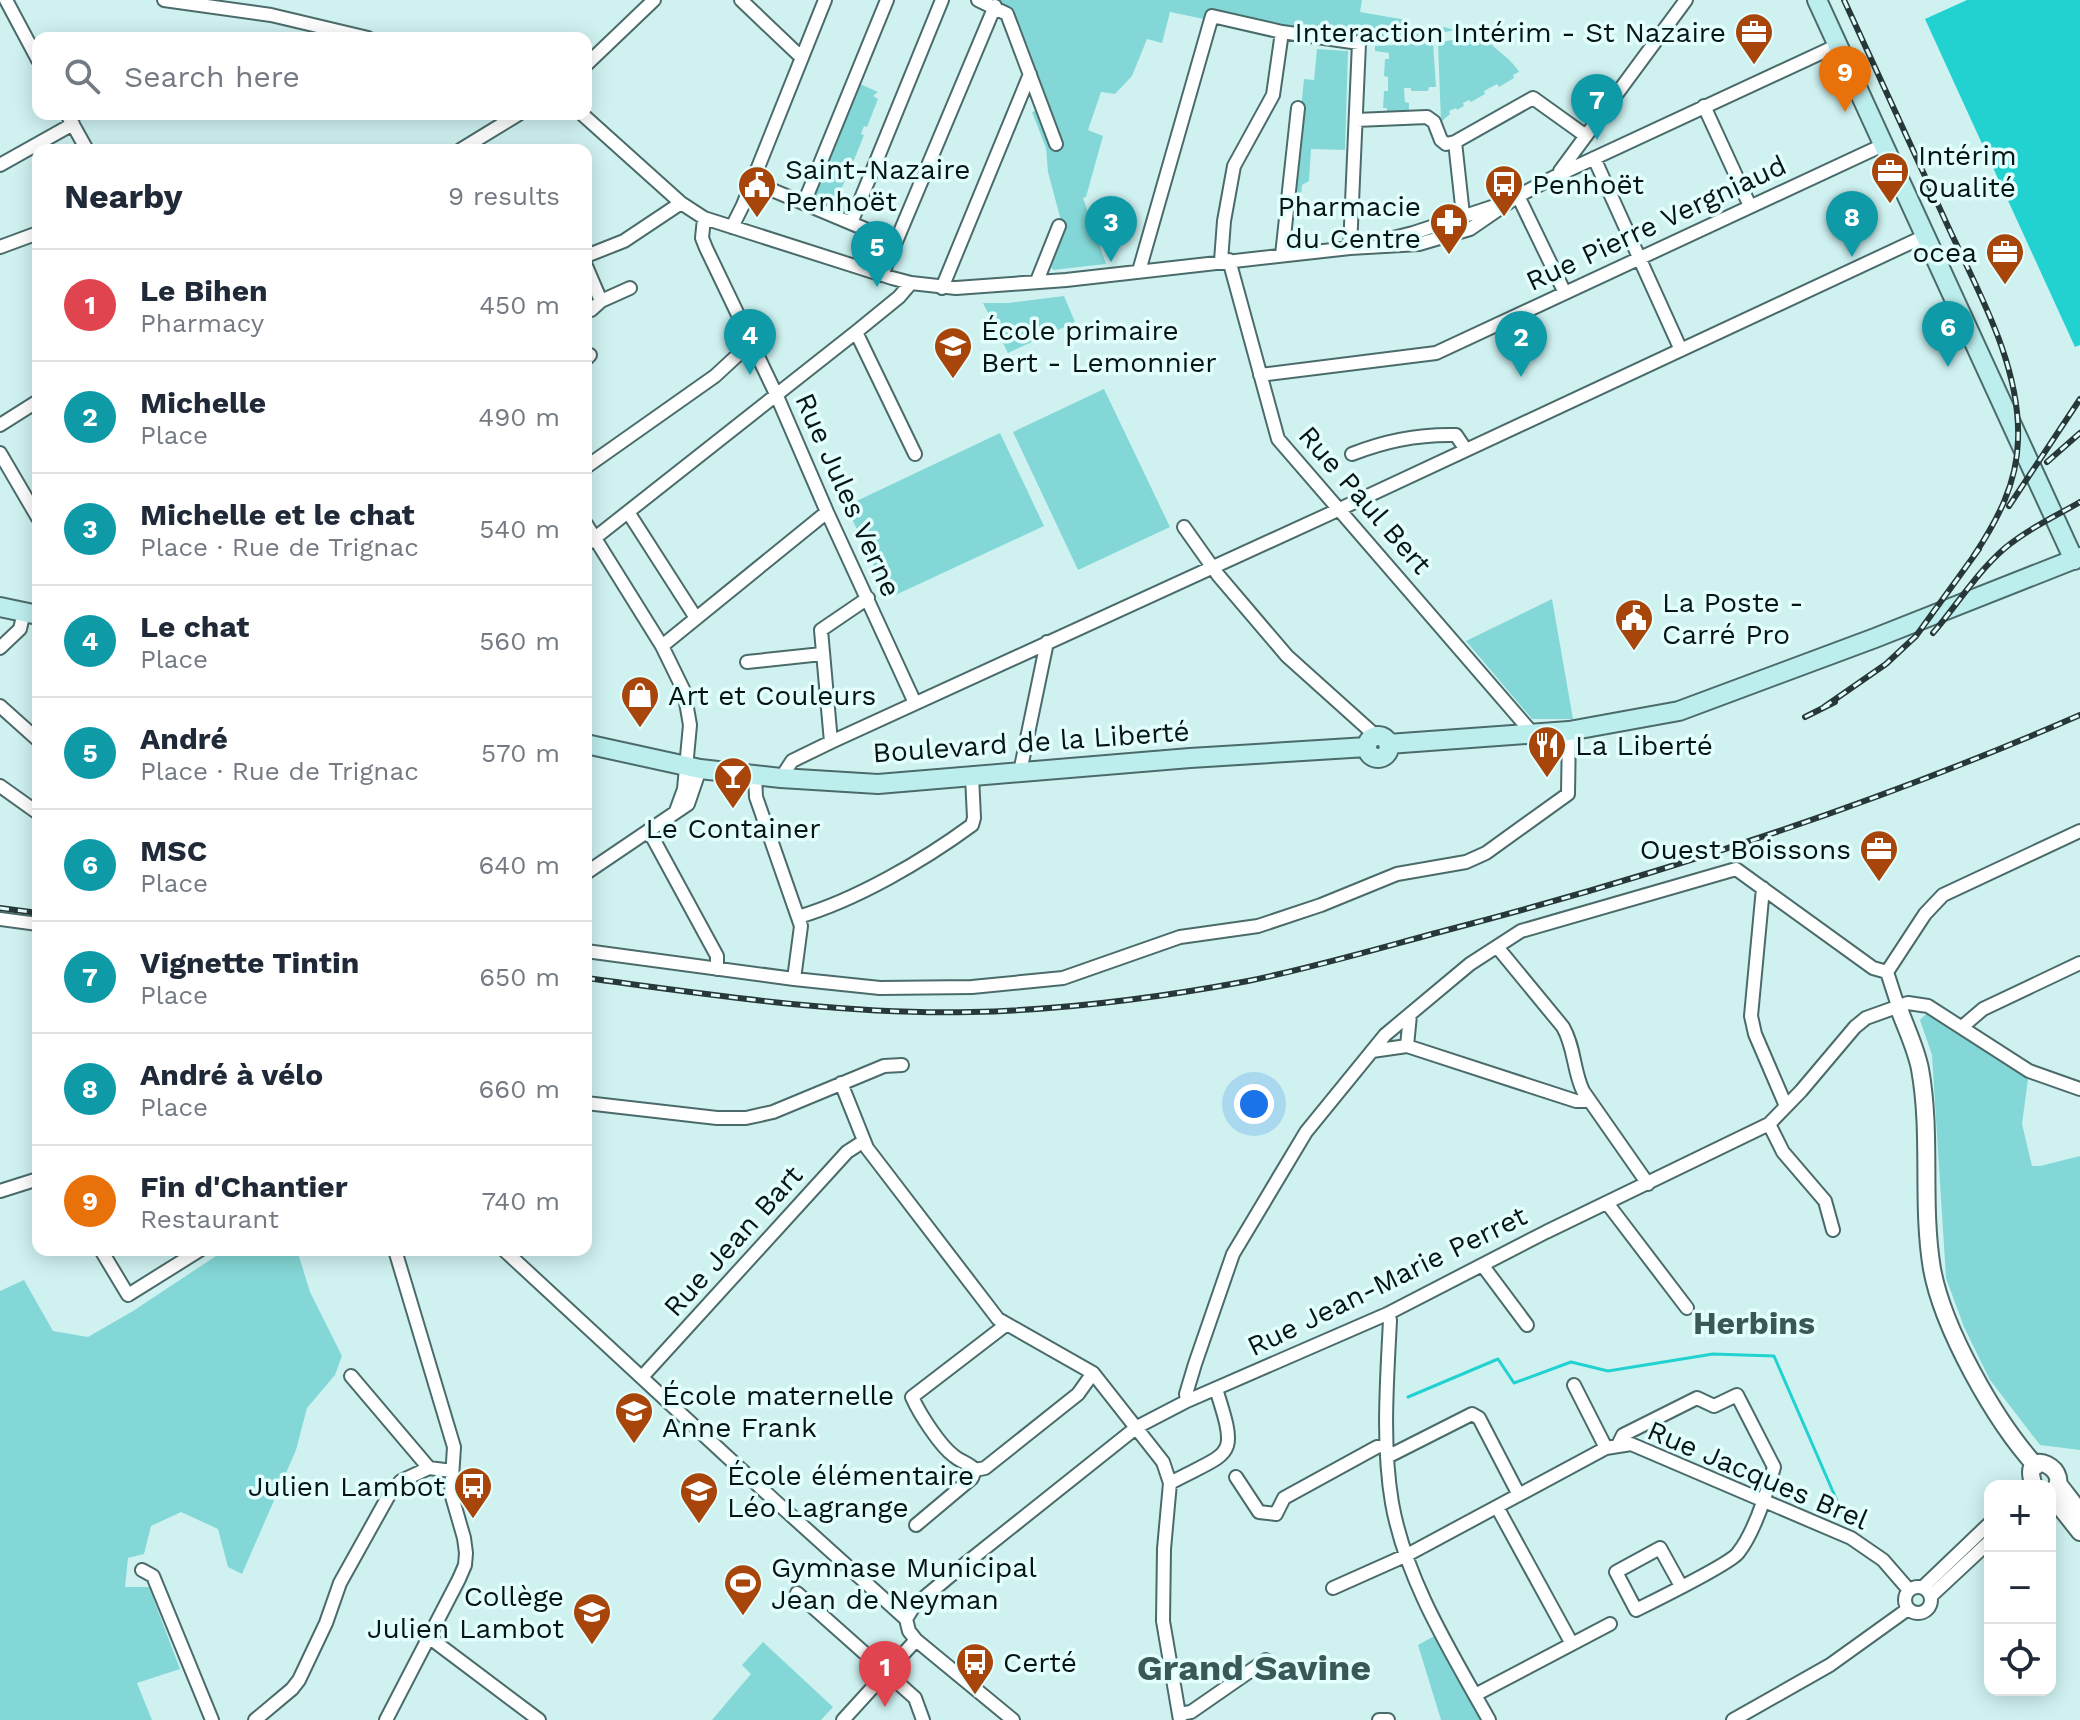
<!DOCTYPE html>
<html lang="en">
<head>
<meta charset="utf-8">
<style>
	:root { --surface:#fff; --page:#f2f2f3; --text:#1f2937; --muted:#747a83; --line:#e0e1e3; --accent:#0b8043 }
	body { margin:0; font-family:"Work Sans",sans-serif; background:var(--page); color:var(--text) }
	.controls { position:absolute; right:24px; bottom:24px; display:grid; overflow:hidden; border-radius:16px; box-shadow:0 4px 20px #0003 }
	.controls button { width:72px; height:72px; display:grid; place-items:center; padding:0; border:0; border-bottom:2px solid var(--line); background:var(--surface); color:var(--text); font:40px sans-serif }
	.you { position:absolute; left:1254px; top:1104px; width:28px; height:28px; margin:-20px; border:6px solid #fff; border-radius:50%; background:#1a73e8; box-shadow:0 0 0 12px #1a73e833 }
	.badge { display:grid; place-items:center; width:52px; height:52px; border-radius:50%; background:var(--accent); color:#fff; font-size:26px; font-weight:700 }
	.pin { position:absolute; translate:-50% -66px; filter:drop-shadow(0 2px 4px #0008) }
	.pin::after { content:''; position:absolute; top:42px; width:28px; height:24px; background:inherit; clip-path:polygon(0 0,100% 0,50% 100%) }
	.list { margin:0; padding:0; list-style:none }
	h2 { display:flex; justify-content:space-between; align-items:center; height:104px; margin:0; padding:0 32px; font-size:34px }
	h2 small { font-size:26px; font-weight:400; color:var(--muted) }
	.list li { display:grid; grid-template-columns:52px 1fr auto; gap:24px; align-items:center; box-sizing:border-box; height:112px; padding:0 32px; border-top:2px solid var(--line) }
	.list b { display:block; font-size:30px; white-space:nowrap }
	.list p { margin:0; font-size:26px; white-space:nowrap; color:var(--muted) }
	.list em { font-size:26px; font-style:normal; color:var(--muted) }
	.icon { flex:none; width:44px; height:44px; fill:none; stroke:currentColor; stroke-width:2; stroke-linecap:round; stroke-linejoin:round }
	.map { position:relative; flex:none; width:2080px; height:1720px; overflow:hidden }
	.search { position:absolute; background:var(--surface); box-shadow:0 4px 20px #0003; left:32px; top:32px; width:560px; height:88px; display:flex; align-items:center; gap:20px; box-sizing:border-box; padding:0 28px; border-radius:16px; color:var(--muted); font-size:30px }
	.panel { position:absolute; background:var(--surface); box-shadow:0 4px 20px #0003; left:32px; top:144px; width:560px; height:1112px; border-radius:16px }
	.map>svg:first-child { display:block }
</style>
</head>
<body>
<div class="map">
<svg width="2080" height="1720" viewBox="0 0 2080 1720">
	<rect width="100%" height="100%" fill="#cff2f1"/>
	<path fill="#83d8d7" d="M 982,0 L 1362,0 L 1360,12 L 1406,20 L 1407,29 L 1444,27 L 1455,30 C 1367,50 1300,30 1214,12 L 1204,19 L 1170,12 L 1162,43 L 1147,39 L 1132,76 L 1115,94 L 1101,92 L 1088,130 L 1103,136 L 1086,197 L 1083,198 L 1106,264 L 1053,270 L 1050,265 L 1064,232 L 1048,172 L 1046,148 L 1032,112 L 1038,110 L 1010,12 Z
		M 1483,33 C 1491,49 1510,56 1519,72 L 1513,75 L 1514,78 L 1499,87 L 1497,84 L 1484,91 L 1485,94 L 1471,102 L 1469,100 L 1463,103 L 1464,106 L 1457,110 L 1456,108 L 1449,111 L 1450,114 L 1441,122 L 1438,43 Z
		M 1433,43 L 1436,87 L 1429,87 L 1428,91 L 1411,91 L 1411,88 L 1404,88 L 1405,102 L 1409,103 L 1409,114 L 1387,115 L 1387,108 L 1383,108 L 1384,91 L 1388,91 L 1388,77 L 1384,76 L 1385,59 L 1389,59 L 1389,53 L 1375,51 L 1375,46 Z
		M 1317,49 L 1348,51 L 1345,150 L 1311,149 L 1309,181 L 1302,185 L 1301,196 L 1293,195 L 1294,182 L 1298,181 L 1294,178 L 1304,79 L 1314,80 Z
		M 860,84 L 878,92 L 873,96 L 878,99 L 867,127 L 864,126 L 861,134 L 864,135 L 852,165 L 848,164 L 846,171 L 848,173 L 836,202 L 828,199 L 826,202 L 839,208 L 841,203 L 850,207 L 847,215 L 812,201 Z
		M 1064,296 L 1075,322 L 1008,353 L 983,303 L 1007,303 Z
		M 1104,389 L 1170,527 L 1078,570 L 1013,432 Z
		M 1000,433 L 1044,526 L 889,598 L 846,506 Z
		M 1552,599 L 1573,719 L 1532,719 L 1466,641 Z
		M 1927,1013 L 2028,1079 L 2022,1124 L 2032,1166 L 2040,1166 L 2080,1156 L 2080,1450 L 2040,1445 L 1990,1380 L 1964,1327 L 1946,1278 L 1932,1055 L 1920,1020 Z
		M 225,1250 L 297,1250 L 310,1292 L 342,1356 L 335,1375 L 307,1408 L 296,1450 L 242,1574 L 228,1567 L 218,1529 L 181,1512 L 151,1526 L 144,1554 L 128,1558 L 125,1587 L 149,1587 L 180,1669 L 137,1683 L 152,1720 L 0,1720 L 0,1291 L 24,1280 L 53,1331 L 88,1337 L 133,1311 Z
		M 1436,1635 L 1482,1720 L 1441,1720 L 1418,1645 Z
		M 763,1642 L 833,1707 L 821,1720 L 712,1720 L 751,1674 L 742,1665 Z"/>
	<path fill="#21d2d1" d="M 1967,0 L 2080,0 L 2080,345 L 2075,347 L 1925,19 Z"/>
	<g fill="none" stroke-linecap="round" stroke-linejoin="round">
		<path stroke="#21d2d1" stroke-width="3" d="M 1408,1397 L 1498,1359 L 1514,1383 L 1571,1362 L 1608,1371 L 1713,1354 L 1774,1356 L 1844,1517"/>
		<g stroke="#4b6b6b" stroke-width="16">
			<path id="minor" d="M 6,0 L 38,60
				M 164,0 L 271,15 L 368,38
				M 741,0 L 802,58
				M 978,0 L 1007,14 L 1056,144
				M 586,65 L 654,0
				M 1704,106 L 1750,206
				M 67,114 L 87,150
				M 582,114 L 681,203 L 704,218 L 892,278 L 911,283 L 956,288 L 1066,280 L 1350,248 L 1419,244 L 1470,229 L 1518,196 L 1558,175 L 1838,45
				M 1356,120 L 1427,117 L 1434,122 L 1441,140 L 1446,144 L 1455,142
				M 460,150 L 519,114
				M 1594,158 L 1681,350
				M 0,165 L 73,124
				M 1560,171 L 1686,0
				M 753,182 L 896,242
				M 1518,196 L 1564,291
				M 804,203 L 887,0
				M 1463,215 L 1455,142 L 1533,98 L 1586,136
				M 704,218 L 702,238 L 706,248 L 776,394 L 827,512 L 915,703
				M 851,223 L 942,0
				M 732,227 L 743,205 L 825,0
				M 1381,241 L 1413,233 L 1504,203
				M 0,247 L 38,233
				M 1282,255 L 1298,108
				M 586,256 L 624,241 L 681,203
				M 1229,260 L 1278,439 L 1534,735
				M 1221,261 L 1224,221 L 1234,166 L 1273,95 L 1282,32
				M 586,266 L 601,301
				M 1139,271 L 1212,16 L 1282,32 L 1359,43 L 1350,248
				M 882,275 L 995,6
				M 1037,281 L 1059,226
				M 942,288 L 1030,74
				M 591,310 L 601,301 L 630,288
				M 856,332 L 915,454
				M 586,359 L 590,355
				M 1260,375 L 1436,353 L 1883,145
				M 0,425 L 38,401
				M 0,453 L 38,518
				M 1352,454 C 1387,440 1419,434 1456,435 L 1466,450
				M 586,467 L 715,376 L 742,351 L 752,345
				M 628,512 L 696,618
				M 586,524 L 662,646 L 684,691 L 690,725 L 684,789 L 676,811
				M 1184,527 L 1218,575 L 1287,656 L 1376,736
				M 586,545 L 856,332 L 899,297 L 911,283
				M 662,646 L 827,512
				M 0,648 L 20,629 L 24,612
				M 747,662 L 822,654
				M 0,706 L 38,740
				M 831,742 L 821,630 L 868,598
				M 1020,772 L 1047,642
				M 755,775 L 756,797 L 801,926 L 794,979
				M 781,778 L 792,761 L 831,742 L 1327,515 L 1925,236
				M 0,786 L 38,813
				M 649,831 L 717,956 L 717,969
				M 586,873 L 688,804 L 700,769
				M 1763,888 L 1751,1016 L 1755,1034 L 1786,1106
				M 798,917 C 856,900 923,861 972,825 L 974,818 L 972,776
				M 0,919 L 38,924
				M 1498,948 L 1563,1027 C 1575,1048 1573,1070 1583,1091 L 1648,1184
				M 586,951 L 794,979 L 880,988 L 972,987 L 1063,978 L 1180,937 L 1258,926 L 1321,905 L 1397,874 L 1466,862 L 1486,853 L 1568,794 L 1569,731
				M 1898,1006 L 1887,972 L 1925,914 L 1943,895 L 2080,831
				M 1962,1027 L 1983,1009 L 2080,963
				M 1407,1046 L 1576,1101 L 1589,1101
				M 1372,1051 L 1407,1046 L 1410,1015
				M 841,1083 L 867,1148 L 998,1319 L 1093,1373 L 1163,1462 L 1170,1483 L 1164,1549 L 1163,1621 L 1180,1720
				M 586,1103 L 717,1118 L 746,1118 L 773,1112 L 884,1066 L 902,1065
				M 1769,1124 L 1783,1152 L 1825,1201 L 1833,1230
				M 0,1191 L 38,1179
				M 1607,1203 L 1687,1308
				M 101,1250 L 128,1295 L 200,1250
				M 504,1250 L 774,1500 L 906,1619 L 909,1631 L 916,1640 L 1013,1720
				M 1483,1266 L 1527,1325
				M 1387,1314 L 1390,1320 C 1387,1381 1382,1444 1392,1503 C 1406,1581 1451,1652 1489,1720
				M 351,1376 L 429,1468
				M 642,1377 L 847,1152 L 864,1141
				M 1574,1385 L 1606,1448
				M 1187,1401 L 1186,1394 L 1195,1364 L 1233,1254 L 1306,1132 L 1385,1035 L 1470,964 L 1521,931 L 1736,869 L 1873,968 L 1887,972
				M 1618,1445 L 1623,1435 L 1697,1398 L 1714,1406 L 1737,1395 L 1774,1467 C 1767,1492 1754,1533 1738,1553 C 1730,1564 1654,1601 1636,1610 L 1616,1572 L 1660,1548 L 1681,1586
				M 1387,1457 L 1472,1414 L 1479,1418 L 1519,1495
				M 975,1470 C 969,1463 961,1462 954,1456 C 940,1446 919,1413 912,1397 L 1007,1324
				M 975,1470 L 985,1468 L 1078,1394 L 1093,1373
				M 1236,1477 L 1259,1512 L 1276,1514 L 1284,1498 L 1377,1447 L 1386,1445
				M 1170,1483 C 1232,1450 1239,1460 1216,1389
				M 1497,1507 L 1572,1644
				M 916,1525 L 972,1478 L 975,1470
				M 142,1570 L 153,1576 L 212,1720
				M1905 1600a13 13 0 1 1 26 0a13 13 0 1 1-26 0Z
				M 1923,1587 L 1990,1523
				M 1333,1588 L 1407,1555 L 1606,1448 L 1631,1444 L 1851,1538 L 1883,1560 L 1909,1590
				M 797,1593 L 915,1698 L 923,1720
				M 1931,1596 L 1990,1541
				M 906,1619 L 914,1606 L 950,1576 L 1137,1427 L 1187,1401 L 1387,1314 L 1546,1232 L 1769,1124 L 1801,1091 L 1855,1027 L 1866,1018 L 1908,1003 L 1928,1006 L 2029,1071 L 2080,1089
				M 430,1638 L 539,1720
				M 1475,1695 L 1610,1624
				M 1179,1714 L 1191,1712 L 1266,1660
				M 255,1720 L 292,1689 L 299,1680 L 326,1623 L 340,1583 L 389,1495 L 401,1481 L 429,1468 L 452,1471
				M 386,1720 L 459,1579 L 465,1565 L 466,1553 L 464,1538 L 451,1493 L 454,1447 L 395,1250
				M 843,1720 L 916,1640
				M 1379,1720 L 1388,1720
				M 1733,1720 L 1830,1665 L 1908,1609"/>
		</g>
		<g stroke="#4b6b6b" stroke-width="20">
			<path id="tertiary" d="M 1898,1006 C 1905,1026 1916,1048 1920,1069 C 1932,1135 1921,1203 1932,1269 C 1943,1329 1995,1421 2036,1466
				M 2034,1486 C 2017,1440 2080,1473 2050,1493
				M 2060,1486 L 2080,1512
				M 2050,1494 L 2080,1532"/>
		</g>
		<g stroke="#4b6b6b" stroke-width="22">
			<path id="secondary" d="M 1817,0 L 2074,560
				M 0,607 L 38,615
				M1367 747a11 11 0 1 1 22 0a11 11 0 1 1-22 0Z
				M 586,744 L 700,769 L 781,778 L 878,784 L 1190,758 L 1367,747
				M 1388,744 L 1569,731 L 1679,711 L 1875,638 L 2080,557"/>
		</g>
		<use href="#minor" stroke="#fff" stroke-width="12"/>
		<use href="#tertiary" stroke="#fff" stroke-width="16"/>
		<use href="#secondary" stroke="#bdeeee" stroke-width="18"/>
		<g stroke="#283838" stroke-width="6">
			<path id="rail" d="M 1844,0 C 1878,74 1912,148 1946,222 C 1976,288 2021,364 2018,440 C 2017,484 1997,521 1973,557
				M 2047,462 L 2080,433
				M 2009,506 L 2080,399
				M 1933,633 C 1957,605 1977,572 2005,548 C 2028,529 2054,517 2080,502
				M 1824,707 L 1886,664 L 1916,636 L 1979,549
				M 1805,717 L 1835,702
				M 0,908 L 38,913
				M 586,978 C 714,995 842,1015 971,1012 C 1064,1010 1157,998 1248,981 C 1316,967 1383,947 1451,929 C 1666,873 1876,804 2080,715"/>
		</g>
		<use href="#rail" stroke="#e2fefd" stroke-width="3" stroke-dasharray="9" stroke-linecap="butt"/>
	</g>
	<defs>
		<g id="office-pin" transform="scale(2)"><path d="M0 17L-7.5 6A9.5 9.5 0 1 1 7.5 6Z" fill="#a8450b" stroke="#e2fefd"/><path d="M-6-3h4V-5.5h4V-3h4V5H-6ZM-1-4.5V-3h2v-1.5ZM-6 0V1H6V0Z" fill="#fff"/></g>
		<g id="bus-pin" transform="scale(2)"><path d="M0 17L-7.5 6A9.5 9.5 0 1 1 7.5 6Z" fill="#a8450b" stroke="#e2fefd"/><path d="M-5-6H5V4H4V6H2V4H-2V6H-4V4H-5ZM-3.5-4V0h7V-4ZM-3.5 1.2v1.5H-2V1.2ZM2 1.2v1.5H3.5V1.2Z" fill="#fff"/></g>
		<g id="civic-pin" transform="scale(2)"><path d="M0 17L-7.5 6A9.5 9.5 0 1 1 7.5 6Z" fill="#a8450b" stroke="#e2fefd"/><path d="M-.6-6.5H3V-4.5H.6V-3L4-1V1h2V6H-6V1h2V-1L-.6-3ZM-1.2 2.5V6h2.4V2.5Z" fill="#fff"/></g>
		<g id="pharmacy-pin" transform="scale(2)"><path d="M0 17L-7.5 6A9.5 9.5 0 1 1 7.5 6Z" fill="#a8450b" stroke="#e2fefd"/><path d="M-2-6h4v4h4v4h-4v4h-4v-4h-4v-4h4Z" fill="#fff"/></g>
		<g id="school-pin" transform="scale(2)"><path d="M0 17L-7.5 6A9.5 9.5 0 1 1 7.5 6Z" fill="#a8450b" stroke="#e2fefd"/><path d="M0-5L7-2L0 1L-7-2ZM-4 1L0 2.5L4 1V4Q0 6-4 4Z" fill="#fff"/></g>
		<g id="shop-pin" transform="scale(2)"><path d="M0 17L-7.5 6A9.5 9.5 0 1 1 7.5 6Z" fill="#a8450b" stroke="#e2fefd"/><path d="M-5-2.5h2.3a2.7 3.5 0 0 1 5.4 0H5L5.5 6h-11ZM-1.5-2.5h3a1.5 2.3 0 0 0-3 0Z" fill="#fff"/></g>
		<g id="restaurant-pin" transform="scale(2)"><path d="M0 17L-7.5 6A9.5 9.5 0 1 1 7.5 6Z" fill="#a8450b" stroke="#e2fefd"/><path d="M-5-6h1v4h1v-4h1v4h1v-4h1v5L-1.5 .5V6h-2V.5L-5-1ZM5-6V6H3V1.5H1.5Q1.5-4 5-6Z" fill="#fff"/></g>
		<g id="bar-pin" transform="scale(2)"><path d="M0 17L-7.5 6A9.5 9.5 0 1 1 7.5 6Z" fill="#a8450b" stroke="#e2fefd"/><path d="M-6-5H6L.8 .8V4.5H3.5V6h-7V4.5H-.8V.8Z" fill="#fff"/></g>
		<g id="stadium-pin" transform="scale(2)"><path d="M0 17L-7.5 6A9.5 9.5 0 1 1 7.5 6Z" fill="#a8450b" stroke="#e2fefd"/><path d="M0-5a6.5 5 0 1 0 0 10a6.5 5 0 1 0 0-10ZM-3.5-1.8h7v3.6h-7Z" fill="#fff"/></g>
	</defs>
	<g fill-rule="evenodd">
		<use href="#office-pin" x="1754" y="32"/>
		<use href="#office-pin" x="1890" y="171"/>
		<use href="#bus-pin" x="1504" y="184"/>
		<use href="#civic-pin" x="757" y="185"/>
		<use href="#pharmacy-pin" x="1449" y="222"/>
		<use href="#office-pin" x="2005" y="252"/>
		<use href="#school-pin" x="953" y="346"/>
		<use href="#civic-pin" x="1634" y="618"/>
		<use href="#shop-pin" x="640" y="695"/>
		<use href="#restaurant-pin" x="1547" y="745"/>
		<use href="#bar-pin" x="733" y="776"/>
		<use href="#office-pin" x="1879" y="849"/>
		<use href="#school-pin" x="634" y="1411"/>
		<use href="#bus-pin" x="473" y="1486"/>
		<use href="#school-pin" x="699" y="1491"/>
		<use href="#stadium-pin" x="743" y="1583"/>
		<use href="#school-pin" x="592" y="1612"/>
		<use href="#bus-pin" x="975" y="1662"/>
	</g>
	<g text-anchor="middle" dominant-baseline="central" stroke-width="7" stroke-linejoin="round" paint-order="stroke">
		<g font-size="28" fill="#081515" stroke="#e2fefd" text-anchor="start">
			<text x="1726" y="32" text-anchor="end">Interaction Intérim - St Nazaire</text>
			<text x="1918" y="155">Intérim<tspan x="1918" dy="32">Qualité</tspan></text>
			<text x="785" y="169">Saint-Nazaire<tspan x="785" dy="32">Penhoët</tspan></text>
			<text x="1532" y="184">Penhoët</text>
			<text x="1421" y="206" text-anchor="end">Pharmacie<tspan x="1421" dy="32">du Centre</tspan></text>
			<text x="1977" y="252" text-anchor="end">ocea</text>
			<text x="981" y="330">École primaire<tspan x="981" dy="32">Bert - Lemonnier</tspan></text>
			<text x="1662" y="602">La Poste -<tspan x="1662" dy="32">Carré Pro</tspan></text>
			<text x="668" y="695">Art et Couleurs</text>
			<text x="1575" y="745">La Liberté</text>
			<text x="733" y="828" text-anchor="middle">Le Container</text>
			<text x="1851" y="849" text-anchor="end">Ouest Boissons</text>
			<text x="662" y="1395">École maternelle<tspan x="662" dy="32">Anne Frank</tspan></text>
			<text x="727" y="1475">École élémentaire<tspan x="727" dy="32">Léo Lagrange</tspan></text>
			<text x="445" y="1486" text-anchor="end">Julien Lambot</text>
			<text x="771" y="1567">Gymnase Municipal<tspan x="771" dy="32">Jean de Neyman</tspan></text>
			<text x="564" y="1596" text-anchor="end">Collège<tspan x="564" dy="32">Julien Lambot</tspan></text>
			<text x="1003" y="1662">Certé</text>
		</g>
		<g font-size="28" fill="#081515" stroke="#e2fefd">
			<text transform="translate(1656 223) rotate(-25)">Rue Pierre Vergniaud</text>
			<text transform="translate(848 495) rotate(66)">Rue Jules Verne</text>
			<text transform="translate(1365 500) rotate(49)">Rue Paul Bert</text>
			<text transform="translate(1031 742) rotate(-4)">Boulevard de la Liberté</text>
			<text transform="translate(733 1241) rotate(-48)">Rue Jean Bart</text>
			<text transform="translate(1387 1281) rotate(-26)">Rue Jean-Marie Perret</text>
			<text transform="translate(1758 1475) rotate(23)">Rue Jacques Brel</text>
		</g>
		<g font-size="32" font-weight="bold" fill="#395857" stroke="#e2fefd">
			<text x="1754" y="1323">Herbins</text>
		</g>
		<g font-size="36" font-weight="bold" fill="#395857" stroke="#e2fefd">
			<text x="1254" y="1668">Grand Savine</text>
		</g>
	</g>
</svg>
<div class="controls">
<button>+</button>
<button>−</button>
<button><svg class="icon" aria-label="locate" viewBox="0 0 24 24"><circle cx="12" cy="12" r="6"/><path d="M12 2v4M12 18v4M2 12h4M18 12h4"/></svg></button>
</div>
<div class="you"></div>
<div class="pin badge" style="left:885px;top:1707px;background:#e0444e">1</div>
<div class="pin badge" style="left:1521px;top:377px;background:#0f9aa8">2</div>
<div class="pin badge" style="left:1111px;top:262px;background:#0f9aa8">3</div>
<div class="pin badge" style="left:750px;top:375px;background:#0f9aa8">4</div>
<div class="pin badge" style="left:877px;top:287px;background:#0f9aa8">5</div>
<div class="pin badge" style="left:1948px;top:367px;background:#0f9aa8">6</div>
<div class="pin badge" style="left:1597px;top:140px;background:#0f9aa8">7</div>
<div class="pin badge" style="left:1852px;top:257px;background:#0f9aa8">8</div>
<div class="pin badge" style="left:1845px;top:112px;background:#e8710a">9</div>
<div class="search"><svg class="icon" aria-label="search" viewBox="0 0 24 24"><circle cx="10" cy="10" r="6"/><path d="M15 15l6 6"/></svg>Search here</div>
<section class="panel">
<h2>Nearby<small>9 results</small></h2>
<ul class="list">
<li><span class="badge" style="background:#e0444e">1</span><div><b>Le Bihen</b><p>Pharmacy</p></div><em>450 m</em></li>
<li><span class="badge" style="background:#0f9aa8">2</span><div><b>Michelle</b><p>Place</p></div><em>490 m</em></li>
<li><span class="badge" style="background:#0f9aa8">3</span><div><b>Michelle et le chat</b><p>Place · Rue de Trignac</p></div><em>540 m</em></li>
<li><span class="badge" style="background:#0f9aa8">4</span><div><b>Le chat</b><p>Place</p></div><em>560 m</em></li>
<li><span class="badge" style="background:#0f9aa8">5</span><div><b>André</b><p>Place · Rue de Trignac</p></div><em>570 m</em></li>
<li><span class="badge" style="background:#0f9aa8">6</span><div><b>MSC</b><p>Place</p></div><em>640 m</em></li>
<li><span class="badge" style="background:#0f9aa8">7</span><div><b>Vignette Tintin</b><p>Place</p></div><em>650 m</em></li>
<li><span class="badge" style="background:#0f9aa8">8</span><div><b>André à vélo</b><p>Place</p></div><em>660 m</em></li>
<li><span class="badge" style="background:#e8710a">9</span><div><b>Fin d'Chantier</b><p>Restaurant</p></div><em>740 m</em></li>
</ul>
</section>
</div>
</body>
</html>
